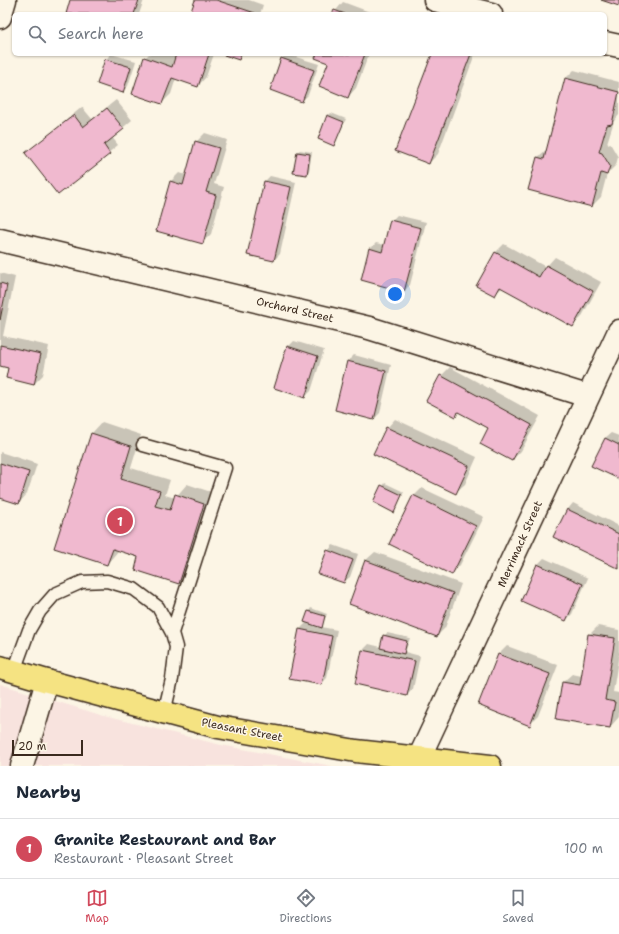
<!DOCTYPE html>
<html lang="en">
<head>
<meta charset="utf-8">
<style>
	:root { --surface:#fff; --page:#f6f6f7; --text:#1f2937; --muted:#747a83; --line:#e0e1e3; --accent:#d1495b }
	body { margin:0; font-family:"Shantell Sans",sans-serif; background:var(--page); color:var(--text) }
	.scale { position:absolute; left:12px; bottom:10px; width:71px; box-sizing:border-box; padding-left:4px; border:2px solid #3b2a1e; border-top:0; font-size:11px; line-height:14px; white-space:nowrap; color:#3b2a1e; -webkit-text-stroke:3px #fcf5e5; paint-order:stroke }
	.you { position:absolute; left:395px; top:294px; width:14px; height:14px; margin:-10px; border:3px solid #fff; border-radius:50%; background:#1a73e8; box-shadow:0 0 0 6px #1a73e833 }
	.badge { display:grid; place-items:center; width:26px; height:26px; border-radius:50%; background:var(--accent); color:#fff; font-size:13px; font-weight:700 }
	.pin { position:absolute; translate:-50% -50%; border:2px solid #fff; box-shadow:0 1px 4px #0006 }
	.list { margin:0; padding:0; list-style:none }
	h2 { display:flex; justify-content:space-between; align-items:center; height:52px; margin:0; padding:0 16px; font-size:17px }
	h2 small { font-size:13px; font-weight:400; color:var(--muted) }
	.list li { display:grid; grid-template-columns:26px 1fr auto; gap:12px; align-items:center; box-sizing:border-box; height:60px; padding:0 16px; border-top:1px solid var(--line) }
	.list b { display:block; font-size:15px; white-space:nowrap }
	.list p { margin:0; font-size:13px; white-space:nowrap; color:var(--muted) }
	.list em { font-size:13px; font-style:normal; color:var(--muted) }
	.icon { flex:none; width:22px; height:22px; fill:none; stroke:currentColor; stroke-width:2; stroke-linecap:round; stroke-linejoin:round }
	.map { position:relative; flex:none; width:619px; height:766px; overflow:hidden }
	.search { position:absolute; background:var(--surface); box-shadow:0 1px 3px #0004; left:12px; right:12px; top:12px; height:44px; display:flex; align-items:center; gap:10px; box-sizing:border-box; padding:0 14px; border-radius:6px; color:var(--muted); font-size:15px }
	.sheet { height:112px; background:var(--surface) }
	nav { display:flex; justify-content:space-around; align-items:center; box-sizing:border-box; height:56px; border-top:1px solid var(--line); background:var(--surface); font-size:11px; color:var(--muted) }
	nav a { display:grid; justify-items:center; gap:2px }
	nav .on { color:var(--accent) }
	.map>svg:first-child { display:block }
</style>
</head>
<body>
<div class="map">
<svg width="619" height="766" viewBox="0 0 619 766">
	<rect width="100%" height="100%" fill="#fcf5e5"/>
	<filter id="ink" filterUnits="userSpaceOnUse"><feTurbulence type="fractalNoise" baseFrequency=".025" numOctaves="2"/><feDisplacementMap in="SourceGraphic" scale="8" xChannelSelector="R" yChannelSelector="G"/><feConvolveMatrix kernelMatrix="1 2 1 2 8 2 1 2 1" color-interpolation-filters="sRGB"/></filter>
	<g filter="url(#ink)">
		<path fill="#f8e3de" d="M 0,684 L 104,716 L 221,745 L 332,766 L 0,766 Z"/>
		<path fill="#0003" d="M 72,0 L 144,0 L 139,14 L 69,14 Z
			M 196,0 L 249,0 L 263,5 L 260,14 L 191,14 Z
			M 343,2 L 375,14 L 333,14 Z
			M 111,54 L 136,61 L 128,86 L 122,92 L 98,84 L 106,59 Z
			M 149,54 L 167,54 L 176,57 L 177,54 L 214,54 L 206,77 L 198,86 L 176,78 L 171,94 L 162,103 L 145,58 Z
			M 286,54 L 319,64 L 308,95 L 302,101 L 282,59 Z
			M 318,54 L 369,54 L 356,88 L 348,97 L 329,62 Z
			M 433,54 L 475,54 L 438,154 L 429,163 Z
			M 574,70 L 619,82 L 619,115 L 614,121 L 607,143 L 611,145 L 618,157 L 616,165 L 607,174 L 601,197 L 592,206 L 529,190 L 538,157 L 547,149 L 566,78 Z
			M 116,100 L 132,120 L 112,137 L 118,145 L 58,194 L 27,153 L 82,107 L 92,119 Z
			M 331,113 L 346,119 L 334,144 L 328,116 Z
			M 205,133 L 227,140 L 214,184 L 224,187 L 211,234 L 202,243 L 171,181 L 179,173 L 187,175 L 196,142 Z
			M 300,150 L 312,152 L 309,171 L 306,174 L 297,152 Z
			M 270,176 L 296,182 L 280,254 L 274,260 L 265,181 Z
			M 397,215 L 426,222 L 410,285 L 404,291 L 370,249 L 376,243 L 385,245 L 391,221 Z
			M 504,244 L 546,267 L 555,257 L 601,282 L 581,318 L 572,326 L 503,287 L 494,295 L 496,252 Z
			M 0,273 L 15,277 L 3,336 L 49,346 L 43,375 L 34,384 L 9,367 L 0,365 Z
			M 294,341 L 324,350 L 311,391 L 305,397 L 288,347 Z
			M 354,355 L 391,365 L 380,413 L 374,419 L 336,410 L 348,361 Z
			M 450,367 L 540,416 L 521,451 L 512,460 L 490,427 L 460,411 L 455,416 L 441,376 Z
			M 395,419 L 477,457 L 465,484 L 456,492 L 387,428 Z
			M 102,422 L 141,435 L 131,468 L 170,480 L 165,495 L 175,498 L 187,484 L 214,493 L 189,572 L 178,583 L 140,556 L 119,550 L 107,564 L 92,433 Z
			M 611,433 L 619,436 L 619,478 L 605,438 Z
			M 0,452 L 37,464 L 27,494 L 19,503 L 0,497 Z
			M 385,483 L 404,492 L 394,511 L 374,502 Z
			M 422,488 L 484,517 L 460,565 L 452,574 L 414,496 Z
			M 573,503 L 619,526 L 619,568 L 554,537 L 568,509 Z
			M 333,545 L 358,554 L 350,577 L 344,582 L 328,551 Z
			M 375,552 L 461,584 L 445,628 L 437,636 L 350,604 L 366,560 Z
			M 544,558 L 588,578 L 572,614 L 566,620 L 522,601 L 538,564 Z
			M 311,608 L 327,614 L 321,627 L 337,630 L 327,678 L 321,684 L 300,629 L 307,622 L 305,622 L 309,611 Z
			M 598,626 L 619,630 L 619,654 L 613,692 L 619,693 L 619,717 L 610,727 L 557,718 L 563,682 L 572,674 L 582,676 L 589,635 Z
			M 387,633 L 410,638 L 405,652 L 420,656 L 413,689 L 407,695 L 356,683 L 363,650 L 369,644 L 381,647 L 384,636 Z
			M 507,646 L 558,665 L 538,716 L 530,724 L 499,654 Z"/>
		<path fill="#f0b9cf" stroke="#3b2a1e" d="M 70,0 L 139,0 L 134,14 L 66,14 Z
			M 195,0 L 216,0 L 255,13 L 190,14 Z
			M 601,0 L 619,0 L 619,6 Z
			M 334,10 L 345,14 L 332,14 Z
			M 176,54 L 209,54 L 198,87 L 172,78 L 162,104 L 132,94 L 144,57 L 172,67 Z
			M 221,54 L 241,54 L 239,60 Z
			M 317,54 L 365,54 L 348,98 L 319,86 L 328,63 L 315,58 Z
			M 432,54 L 471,54 L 429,164 L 395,151 Z
			M 281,58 L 314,70 L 302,102 L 270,90 Z
			M 105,59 L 131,67 L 123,93 L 97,84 Z
			M 565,78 L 619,92 L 612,124 L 607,125 L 599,152 L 602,153 L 610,166 L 607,175 L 601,173 L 592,207 L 528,190 L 537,157 L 544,159 Z
			M 107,108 L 124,129 L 104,145 L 110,154 L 58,195 L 25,153 L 74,115 L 83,127 Z
			M 327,115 L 344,122 L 334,146 L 318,139 Z
			M 195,141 L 219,148 L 206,192 L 216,195 L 203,244 L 156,231 L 170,181 L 183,185 Z
			M 297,152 L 310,154 L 307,175 L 293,173 Z
			M 264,181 L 291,187 L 274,261 L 247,255 Z
			M 390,220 L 421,228 L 404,292 L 361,280 L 369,248 L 382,252 Z
			M 495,252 L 539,277 L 546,265 L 593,291 L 573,327 L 500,287 L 495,296 L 476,286 Z
			M 0,283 L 7,285 L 0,320 Z
			M 0,345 L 41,354 L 34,385 L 6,378 L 8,368 L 0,366 Z
			M 287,346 L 318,356 L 305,398 L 274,388 Z
			M 347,361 L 386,371 L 374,420 L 335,410 Z
			M 440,375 L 532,425 L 512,461 L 480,444 L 488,428 L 458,412 L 456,417 L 426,401 Z
			M 386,427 L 469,466 L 456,494 L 373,454 Z
			M 91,433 L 131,446 L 121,479 L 160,491 L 155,506 L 170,510 L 175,494 L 204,504 L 179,584 L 135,570 L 138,557 L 113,549 L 107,565 L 54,548 Z
			M 605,438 L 619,445 L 619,479 L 591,466 Z
			M 0,463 L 29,472 L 19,504 L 0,498 Z
			M 381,485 L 402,495 L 394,513 L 373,502 Z
			M 413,495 L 476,526 L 452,575 L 389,544 Z
			M 567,509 L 619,534 L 619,569 L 553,537 Z
			M 327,550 L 353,560 L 344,583 L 318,574 Z
			M 365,560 L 453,593 L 437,637 L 349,604 Z
			M 537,564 L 583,584 L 566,621 L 521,601 Z
			M 308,611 L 325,616 L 322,628 L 304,622 Z
			M 299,629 L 332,636 L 322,685 L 289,679 Z
			M 588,634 L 615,638 L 605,700 L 615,702 L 610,728 L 556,719 L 562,682 L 580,685 Z
			M 383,635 L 407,641 L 404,654 L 380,648 Z
			M 362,650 L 415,661 L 407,696 L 355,684 Z
			M 498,654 L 550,674 L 530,726 L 478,705 Z"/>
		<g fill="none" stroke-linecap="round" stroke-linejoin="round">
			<g stroke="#3b2a1e" stroke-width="15">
				<path id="lane" d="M 143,445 L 225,468 L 172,633
					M 14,671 L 29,630 L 40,611 L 55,594 L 82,582 L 107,581 L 134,589 L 158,607 L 172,633 L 176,647 L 172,679 L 164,713"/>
			</g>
			<g stroke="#3b2a1e" stroke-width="25">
				<path id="street" d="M 435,0 L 491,14
					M 0,17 L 5,0
					M 605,43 L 619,46
					M 0,240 L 369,328 L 587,396
					M 419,758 L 619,331
					M 22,766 L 47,681"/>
			</g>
			<g stroke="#3b2a1e" stroke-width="25">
				<path id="primary" d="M 0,667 L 47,681 L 218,727 L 356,751 L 490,766"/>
			</g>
			<use href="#lane" stroke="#fcf5e5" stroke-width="12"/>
			<use href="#street" stroke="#fcf5e5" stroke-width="22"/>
			<use href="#primary" stroke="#f5e382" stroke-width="22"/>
		</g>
	</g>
	<g text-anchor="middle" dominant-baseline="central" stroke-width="3" stroke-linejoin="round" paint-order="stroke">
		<g font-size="11" fill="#3b2a1e" stroke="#fcf5e5">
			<text transform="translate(295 310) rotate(13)">Orchard Street</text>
			<text transform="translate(520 544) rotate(-66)">Merrimack Street</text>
			<text transform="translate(242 730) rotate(11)">Pleasant Street</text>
		</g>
	</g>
</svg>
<div class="scale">20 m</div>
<div class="you"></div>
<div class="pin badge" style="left:120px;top:521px">1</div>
<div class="search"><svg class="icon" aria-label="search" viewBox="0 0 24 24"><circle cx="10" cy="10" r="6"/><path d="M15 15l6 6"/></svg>Search here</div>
</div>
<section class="sheet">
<h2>Nearby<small></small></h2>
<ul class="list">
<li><span class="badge">1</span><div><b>Granite Restaurant and Bar</b><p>Restaurant · Pleasant Street</p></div><em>100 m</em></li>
</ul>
</section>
<nav>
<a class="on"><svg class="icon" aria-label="map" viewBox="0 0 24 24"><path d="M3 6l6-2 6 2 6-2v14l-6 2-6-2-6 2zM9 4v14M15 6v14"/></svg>Map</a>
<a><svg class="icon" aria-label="directions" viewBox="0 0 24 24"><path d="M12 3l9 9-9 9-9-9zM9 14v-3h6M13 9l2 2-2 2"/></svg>Directions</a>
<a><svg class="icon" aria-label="saved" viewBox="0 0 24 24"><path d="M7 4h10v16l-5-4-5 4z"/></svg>Saved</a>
</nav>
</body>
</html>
